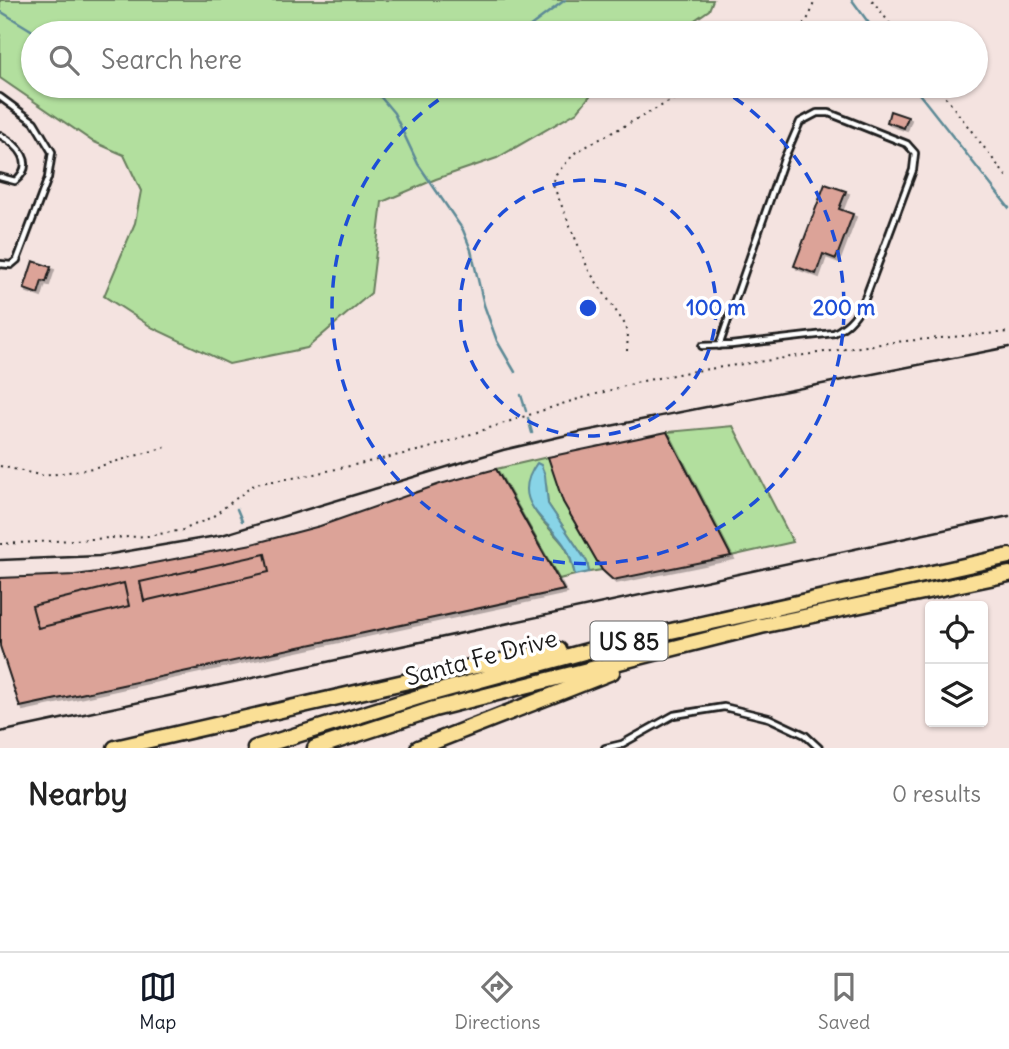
<!DOCTYPE html>
<html lang="en">
<head>
<meta charset="utf-8">
<style>
	:root { --surface:#fff; --page:#f6f6f6; --text:#222; --muted:#767676; --line:#e0e0e0; --accent:#111827 }
	body { margin:0; font-family:Delius,sans-serif; background:var(--page); color:var(--text) }
	.controls { position:absolute; right:21px; bottom:21px; display:grid; overflow:hidden; border-radius:7px; box-shadow:0 2px 5px #0004 }
	.controls button { width:63px; height:63px; display:grid; place-items:center; padding:0; border:0; border-bottom:2px solid var(--line); background:var(--surface); color:var(--text); font:35px sans-serif }
	.list { margin:0; padding:0; list-style:none }
	h2 { display:flex; justify-content:space-between; align-items:center; height:91px; margin:0; padding:0 28px; font-size:30px }
	h2 small { font-size:23px; font-weight:400; color:var(--muted) }
	.icon { flex:none; width:38px; height:38px; fill:none; stroke:currentColor; stroke-width:2; stroke-linecap:round; stroke-linejoin:round }
	.map { position:relative; flex:none; width:1009px; height:748px; overflow:hidden }
	.search { position:absolute; background:var(--surface); box-shadow:0 2px 5px #0004; left:21px; right:21px; top:21px; height:77px; display:flex; align-items:center; gap:18px; box-sizing:border-box; padding:0 24px; border-radius:38px; color:var(--muted); font-size:26px }
	.sheet { height:203px; background:var(--surface) }
	nav { display:flex; justify-content:space-around; align-items:center; box-sizing:border-box; height:98px; border-top:2px solid var(--line); background:var(--surface); font-size:19px; color:var(--muted) }
	nav a { display:grid; justify-items:center; gap:4px }
	nav .on { color:var(--accent) }
	.map>svg:first-child { display:block }
</style>
</head>
<body>
<div class="map">
<svg width="1009" height="748" viewBox="0 0 1009 748">
	<defs>
		<filter id="shadow"><feDropShadow dx="3" dy="3" stdDeviation="0" flood-color="#0004"/></filter>
	</defs>
	<rect width="100%" height="100%" fill="#f4e3e0"/>
	<filter id="ink" filterUnits="userSpaceOnUse"><feTurbulence type="fractalNoise" baseFrequency=".0143" numOctaves="2"/><feDisplacementMap in="SourceGraphic" scale="14" xChannelSelector="R" yChannelSelector="G"/><feConvolveMatrix kernelMatrix="1 2 1 2 8 2 1 2 1" color-interpolation-filters="sRGB"/></filter>
	<g filter="url(#ink)">
		<path fill="#b2df9e" stroke="#677e5d" stroke-width="2" d="M 0,0 L 713,0 L 709,10 L 676,33 L 33,33 L 33,86 L 598,86 L 577,112 L 497,158 L 436,179 L 382,202 L 371,293 L 307,348 L 229,364 L 153,328 L 104,296 L 135,223 L 141,191 L 124,155 L 92,141 L 0,78 Z
			M 733,426 L 793,542 L 731,556 L 667,432 Z
			M 548,457 L 602,570 L 589,572 L 587,562 L 548,504 L 546,484 L 536,465 C 515,502 541,517 563,544 C 570,552 572,565 575,575 L 559,579 L 496,469 Z"/>
		<path fill="#88d4e7" stroke="#5d8a96" stroke-width="2" d="M 537,463 L 541,465 L 545,475 L 548,504 L 587,562 L 589,572 L 575,575 C 573,566 571,556 566,548 C 549,519 508,503 537,463 Z"/>
		<g fill="none" stroke-linecap="round" stroke-linejoin="round">
			<path stroke="#5d8a96" stroke-width="2.5" d="M 852,0 L 876,33
				M 0,11 L 36,33
				M 521,33 L 565,0
				M 227,86 L 315,95 L 346,86
				M 375,86 L 379,95 L 394,113 L 418,164 L 463,230 L 471,250 L 484,305 L 497,341 L 515,372
				M 913,86 L 1009,208
				M 521,395 L 526,411
				M 528,418 L 532,433
				M 237,509 L 242,521"/>
		</g>
		<path fill="#dca398" stroke="#1c1c1c" stroke-width="2" filter="url(#shadow)" d="M 890,111 L 908,117 L 904,128 L 887,122 Z
			M 825,184 L 846,191 L 839,209 L 853,214 L 836,259 L 823,254 L 816,274 L 794,266 Z
			M 33,261 L 51,267 L 46,282 L 42,281 L 38,294 L 24,289 Z
			M 667,432 L 731,556 L 613,580 L 602,570 L 563,502 L 548,457 Z
			M 496,469 L 564,590 L 20,707 L 0,646 L 0,578 L 75,575 L 128,568 L 252,544 L 320,526 L 440,484 Z
			M 265,554 L 269,572 L 144,601 L 140,582 Z
			M 124,583 L 129,606 L 38,628 L 32,606 Z"/>
		<g fill="none" stroke-linecap="round" stroke-linejoin="round">
			<g stroke="#1c1c1c" stroke-width="10">
				<path id="service" d="M 0,97 L 34,122 L 52,152 L 48,178 L 17,260 L 11,265 L 0,264
					M 0,135 C 18,145 37,163 15,181 L 0,177
					M 702,346 L 731,345 L 834,333 C 851,324 858,314 866,296 L 913,170 L 915,153 L 907,144 L 829,113 L 817,113 L 800,122 L 784,159 L 719,346
					M 605,748 L 622,744 L 674,715 L 724,707 L 769,718 L 805,735 L 819,748"/>
			</g>
			<g stroke="#1c1c1c" stroke-width="19">
				<path id="trunk" d="M 115,748 L 465,668 L 559,650
					M 255,748 L 425,695 L 617,643 L 1009,556
					M 315,748 L 434,709 L 761,626 L 1009,574
					M 418,748 L 612,672"/>
			</g>
			<path stroke="#1c1c1c" stroke-width="2" stroke-dasharray="2 5" stroke-linecap="butt" d="M 872,0 L 897,33
				M 792,33 C 805,26 812,15 814,0
				M 937,86 L 1009,180
				M 627,351 L 628,333 L 626,326 L 589,271 L 553,185 L 556,174 L 576,152 L 698,86
				M 0,466 L 44,476 L 93,468 L 170,446
				M 0,544 L 148,536 L 183,530 L 212,517 L 255,484 L 305,476 L 426,449 L 568,402 L 643,381 L 688,372 L 894,342 L 1009,332"/>
			<use href="#service" stroke="#fff" stroke-width="4.5"/>
			<use href="#trunk" stroke="#fadf96" stroke-width="14"/>
			<path stroke="#1c1c1c" stroke-width="2.5" d="M 0,560 L 99,556 L 222,535 L 503,450 L 580,432 L 1009,347
				M 0,732 L 1009,516"/>
		</g>
	</g>
	<g fill="none" stroke="#1d4ed8" stroke-width="3.5" stroke-dasharray="12 9">
		<circle cx="588" cy="308" r="128"/>
		<path d="M716 86A256 256 0 1 1 460 86"/>
	</g>
	<g text-anchor="middle" dominant-baseline="central" stroke-width="7" stroke-linejoin="round" paint-order="stroke">
		<rect fill="#fff" stroke="#606060" stroke-width="2" x="590.5" y="621.5" width="77" height="39" rx="5"/>
		<g font-size="23" font-weight="bold" fill="#1c1c1c">
			<text x="629" y="641">US 85</text>
		</g>
		<g font-size="24" fill="#1c1c1c" stroke="#fff">
			<text transform="translate(481 657) rotate(-15)">Santa Fe Drive</text>
		</g>
	</g>
	<circle cx="588" cy="308" r="10" fill="#1d4ed8" stroke="#fff" stroke-width="3.5"/>
	<g font-size="21" text-anchor="middle" font-weight="bold" fill="#1d4ed8" stroke="#fff" stroke-width="7" stroke-linejoin="round" paint-order="stroke">
		<text x="716" y="315">100 m</text>
		<text x="844" y="315">200 m</text>
	</g>
</svg>
<div class="controls">
<button><svg class="icon" aria-label="locate" viewBox="0 0 24 24"><circle cx="12" cy="12" r="6"/><path d="M12 2v4M12 18v4M2 12h4M18 12h4"/></svg></button>
<button><svg class="icon" aria-label="layers" viewBox="0 0 24 24"><path d="M12 4l9 5-9 5-9-5zM3 14l9 5 9-5"/></svg></button>
</div>
<div class="search"><svg class="icon" aria-label="search" viewBox="0 0 24 24"><circle cx="10" cy="10" r="6"/><path d="M15 15l6 6"/></svg>Search here</div>
</div>
<section class="sheet">
<h2>Nearby<small>0 results</small></h2>
<ul class="list">
</ul>
</section>
<nav>
<a class="on"><svg class="icon" aria-label="map" viewBox="0 0 24 24"><path d="M3 6l6-2 6 2 6-2v14l-6 2-6-2-6 2zM9 4v14M15 6v14"/></svg>Map</a>
<a><svg class="icon" aria-label="directions" viewBox="0 0 24 24"><path d="M12 3l9 9-9 9-9-9zM9 14v-3h6M13 9l2 2-2 2"/></svg>Directions</a>
<a><svg class="icon" aria-label="saved" viewBox="0 0 24 24"><path d="M7 4h10v16l-5-4-5 4z"/></svg>Saved</a>
</nav>
</body>
</html>
